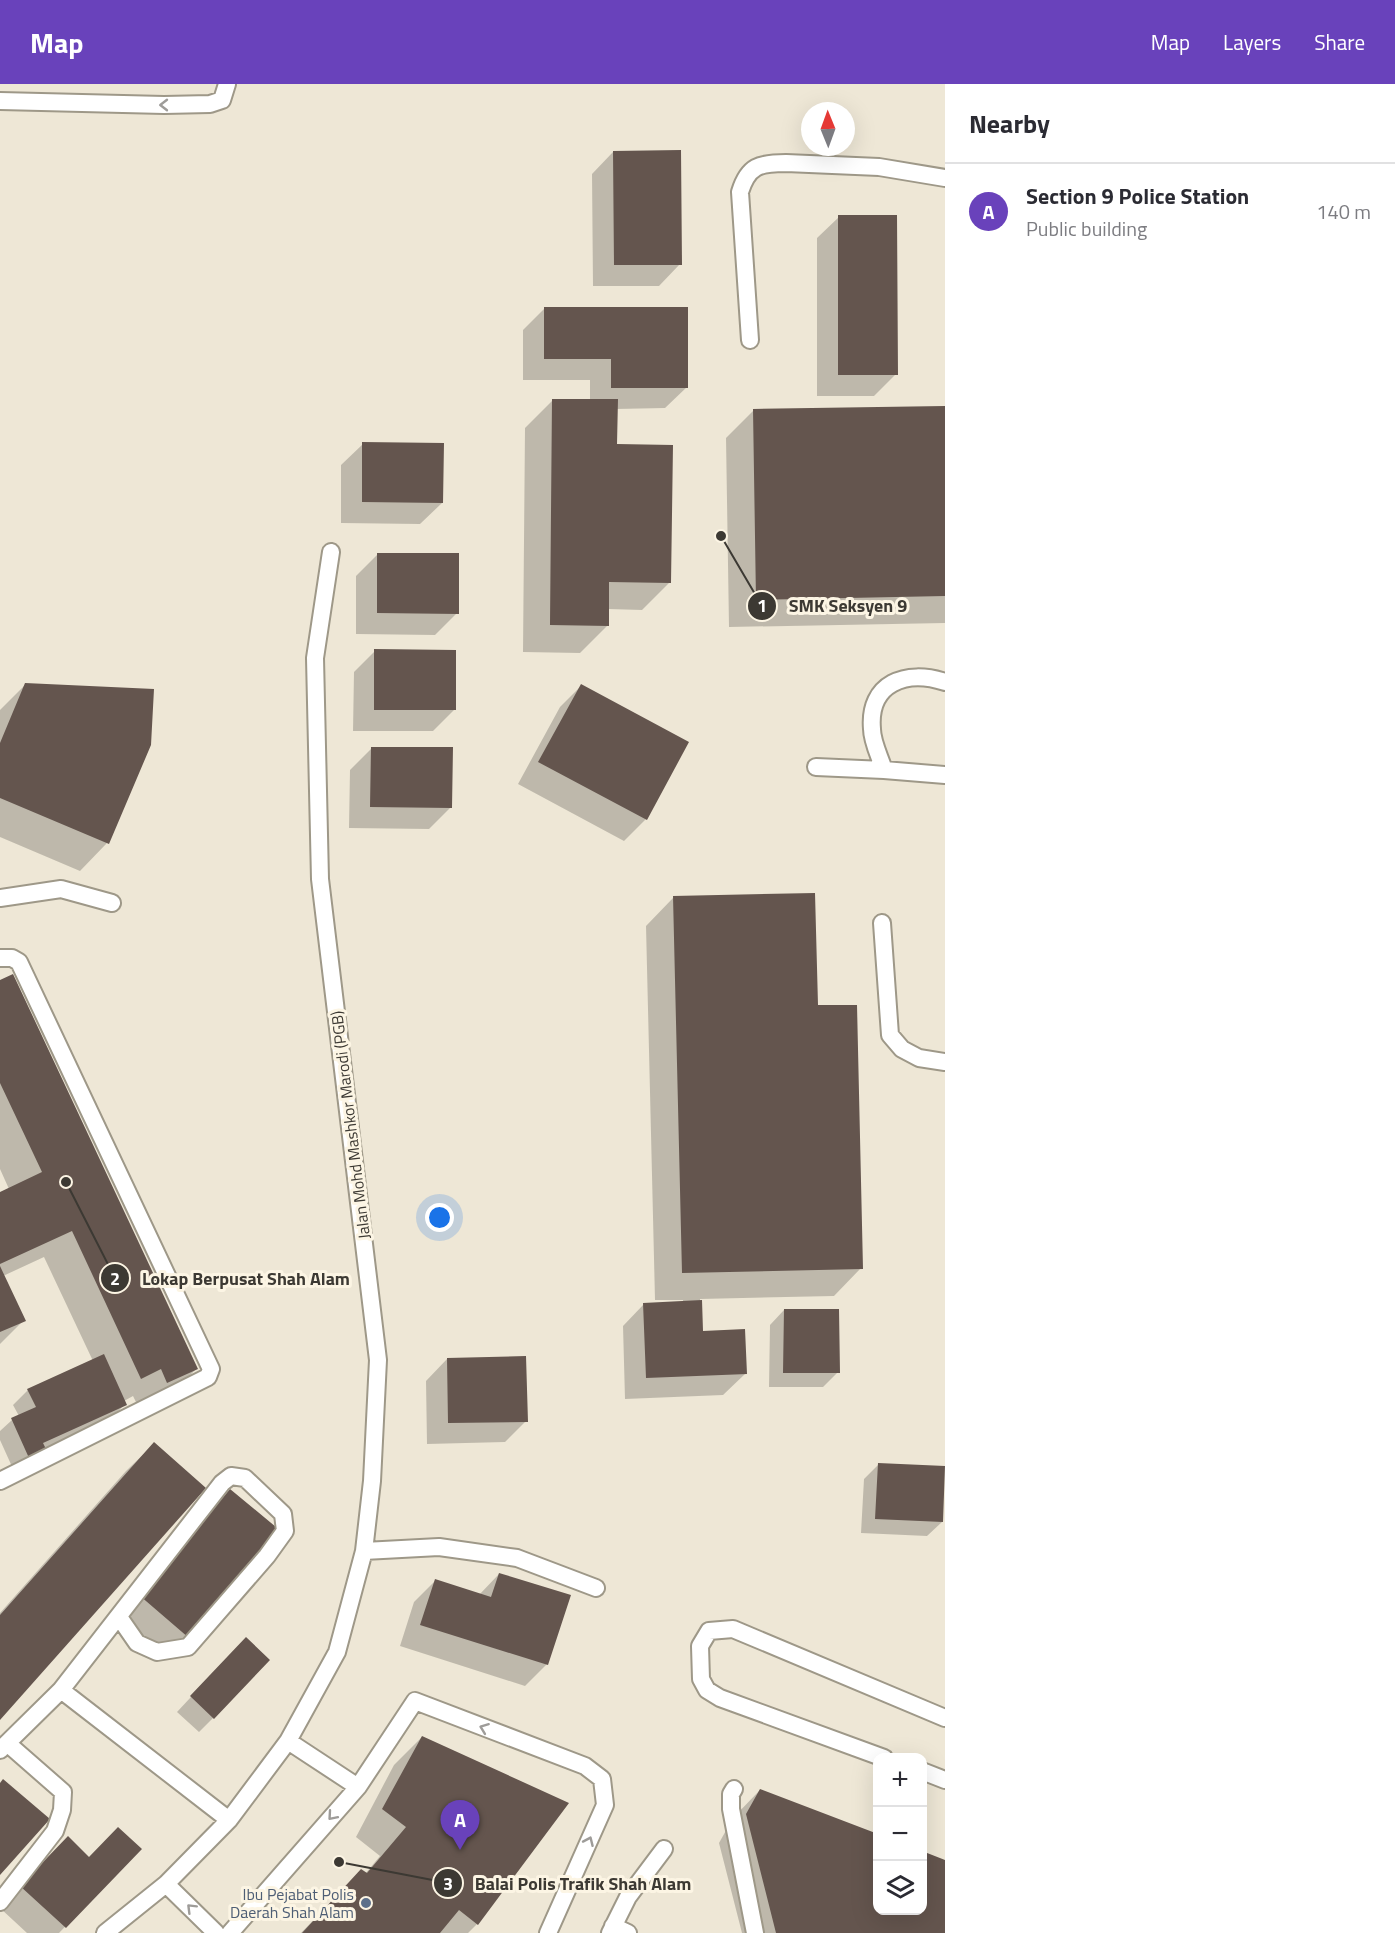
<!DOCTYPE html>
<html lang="en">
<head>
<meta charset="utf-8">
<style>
	:root { --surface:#fff; --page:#f2f2f3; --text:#2b2b33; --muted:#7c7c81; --line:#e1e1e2; --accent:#6942bb }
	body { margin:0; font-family:"Titillium Web",sans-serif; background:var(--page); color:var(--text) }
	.controls { position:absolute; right:18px; bottom:18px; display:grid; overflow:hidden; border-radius:12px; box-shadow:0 6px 24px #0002 }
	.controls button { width:54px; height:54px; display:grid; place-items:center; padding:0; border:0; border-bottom:2px solid var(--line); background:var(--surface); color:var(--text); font:30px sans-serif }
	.compass { position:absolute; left:801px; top:18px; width:54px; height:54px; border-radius:50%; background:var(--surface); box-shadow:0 6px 24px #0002; rotate:359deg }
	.you { position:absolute; left:440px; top:1134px; width:21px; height:21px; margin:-15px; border:4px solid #fff; border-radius:50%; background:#1a73e8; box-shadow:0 0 0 9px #1a73e833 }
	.badge { display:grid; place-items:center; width:39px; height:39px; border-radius:50%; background:var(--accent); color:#fff; font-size:20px; font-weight:700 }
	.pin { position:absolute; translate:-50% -50px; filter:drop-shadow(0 2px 3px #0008) }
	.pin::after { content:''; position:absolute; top:32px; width:21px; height:18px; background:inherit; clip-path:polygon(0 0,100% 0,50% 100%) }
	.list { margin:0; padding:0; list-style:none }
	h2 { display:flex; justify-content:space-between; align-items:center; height:78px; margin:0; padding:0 24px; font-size:26px }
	h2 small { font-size:20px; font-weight:400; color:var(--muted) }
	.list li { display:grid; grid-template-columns:39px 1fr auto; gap:18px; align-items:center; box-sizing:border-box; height:96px; padding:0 24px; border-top:2px solid var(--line) }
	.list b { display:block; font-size:22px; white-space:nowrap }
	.list p { margin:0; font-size:20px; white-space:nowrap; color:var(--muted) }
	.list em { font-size:20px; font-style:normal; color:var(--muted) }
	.icon { flex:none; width:33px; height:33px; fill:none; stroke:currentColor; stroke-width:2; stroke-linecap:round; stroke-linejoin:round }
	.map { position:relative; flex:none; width:945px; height:1849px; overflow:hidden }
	header { display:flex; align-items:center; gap:36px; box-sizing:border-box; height:84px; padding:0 30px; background:var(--accent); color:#fff }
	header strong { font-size:28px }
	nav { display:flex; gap:33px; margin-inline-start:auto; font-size:21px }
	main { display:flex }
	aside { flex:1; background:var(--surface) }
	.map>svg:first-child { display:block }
</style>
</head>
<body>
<header>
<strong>Map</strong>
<nav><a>Map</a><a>Layers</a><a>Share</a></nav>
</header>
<main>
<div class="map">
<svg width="945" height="1849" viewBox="0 0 945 1849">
	<rect width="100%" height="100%" fill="#eee7d6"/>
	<path fill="#0003" d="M 613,68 L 680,180 L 659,202 L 593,202 L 592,90 Z
		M 839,133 L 896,290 L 874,312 L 817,312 L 817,154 Z
		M 544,225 L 687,303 L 665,324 L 616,325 L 616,362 L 670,498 L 642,526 L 608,525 L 608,541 L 580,569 L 523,568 L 525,344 L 553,316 L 590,317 L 590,296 L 523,296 L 523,246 Z
		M 945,323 L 945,539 L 729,543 L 726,354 L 753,327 Z
		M 363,360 L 442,419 L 420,440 L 341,439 L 341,381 Z
		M 378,470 L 457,529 L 435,551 L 356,550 L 356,492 Z
		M 375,567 L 454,626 L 433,647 L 353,647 L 354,588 Z
		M 26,600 L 107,759 L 80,787 L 0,753 L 0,626 Z
		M 581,602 L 687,659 L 646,735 L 624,757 L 518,700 L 560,623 Z
		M 372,664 L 451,723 L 429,745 L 349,744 L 350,686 Z
		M 673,814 L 816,923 L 861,1184 L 834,1212 L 700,1215 L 701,1248 L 745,1290 L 723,1311 L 625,1315 L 623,1242 L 644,1220 L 683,1218 L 683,1216 L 655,1216 L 646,842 Z
		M 0,898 L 196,1285 L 169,1313 L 140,1326 L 133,1312 L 124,1317 L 125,1320 L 111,1335 L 45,1365 L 14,1387 L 0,1356 L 0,1347 L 12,1336 L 19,1332 L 13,1321 L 28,1306 L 93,1277 L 44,1173 L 3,1192 L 24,1236 L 0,1260 L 0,1109 L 9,1105 L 0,1085 Z
		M 784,1226 L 838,1288 L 823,1303 L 769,1303 L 770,1241 Z
		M 447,1275 L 526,1337 L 505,1358 L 427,1360 L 426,1297 Z
		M 154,1360 L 0,1634 L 0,1529 L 126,1387 Z
		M 879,1380 L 942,1438 L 927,1452 L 861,1449 L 864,1395 Z
		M 231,1407 L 188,1553 L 167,1575 L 118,1533 L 209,1428 Z
		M 499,1490 L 547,1580 L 525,1602 L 400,1562 L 414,1518 L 435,1497 L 479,1511 Z
		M 231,1570 L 213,1634 L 199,1648 L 177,1628 Z
		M 422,1653 L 567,1720 L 477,1840 L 468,1849 L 301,1849 L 361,1787 L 365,1790 L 380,1772 L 356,1753 L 394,1681 Z
		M 760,1706 L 878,1826 L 922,1826 L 945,1777 L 945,1849 L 742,1849 L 719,1759 L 733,1734 Z
		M 68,1754 L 89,1774 L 140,1765 L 59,1849 L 27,1849 L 0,1824 Z"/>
	<path fill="#64554e" d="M 681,66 L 682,181 L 614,181 L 613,67 Z
		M 838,131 L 897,131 L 898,291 L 838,291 Z
		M 544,223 L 688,223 L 688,304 L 611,304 L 611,275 L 544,275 Z
		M 552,315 L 618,315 L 617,360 L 673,361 L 671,499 L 609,498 L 609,542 L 550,541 Z
		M 945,322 L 945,512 L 756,516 L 753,325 Z
		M 362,358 L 444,359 L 443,419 L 362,418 Z
		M 377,469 L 459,469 L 459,530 L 377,529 Z
		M 374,565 L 456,566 L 456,626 L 374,626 Z
		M 25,599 L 154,605 L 151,661 L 109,760 L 0,714 L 0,659 Z
		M 581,600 L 689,658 L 647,736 L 538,678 Z
		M 371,663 L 453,663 L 452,724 L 370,723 Z
		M 815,809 L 818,921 L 857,921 L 863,1185 L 682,1189 L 673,812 Z
		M 13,890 L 198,1285 L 167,1299 L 161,1285 L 141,1295 L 72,1147 L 0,1180 L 0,1108 L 42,1088 L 0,999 L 0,896 Z
		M 0,1182 L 26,1237 L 0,1248 Z
		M 702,1216 L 703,1247 L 745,1245 L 747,1290 L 646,1294 L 643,1219 Z
		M 784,1225 L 839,1225 L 840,1289 L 783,1289 Z
		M 104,1270 L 127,1321 L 43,1359 L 46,1365 L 29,1374 L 11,1334 L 36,1323 L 27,1305 Z
		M 526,1272 L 528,1338 L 448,1339 L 447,1274 Z
		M 154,1358 L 206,1404 L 0,1636 L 0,1531 Z
		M 878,1379 L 945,1382 L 943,1438 L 875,1435 Z
		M 230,1405 L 282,1448 L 189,1554 L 139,1511 Z
		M 499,1489 L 571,1511 L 548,1581 L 420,1541 L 435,1495 L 491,1513 Z
		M 246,1553 L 270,1576 L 214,1635 L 190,1612 Z
		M 422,1652 L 569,1719 L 478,1841 L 459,1826 L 440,1849 L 302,1849 L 361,1785 L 367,1789 L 406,1743 L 382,1725 Z
		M 3,1695 L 50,1735 L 0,1791 L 0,1699 Z
		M 760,1705 L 878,1750 L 878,1826 L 922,1826 L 922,1767 L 945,1776 L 945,1849 L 776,1849 L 746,1730 Z
		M 118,1743 L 142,1765 L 66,1844 L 20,1802 L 68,1752 L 89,1773 Z"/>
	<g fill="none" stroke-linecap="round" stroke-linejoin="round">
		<g stroke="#9e9888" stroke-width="20">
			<path id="service" d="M 0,17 L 164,21 L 210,20 L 222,16 L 227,0
				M 750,256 L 740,108 C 748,82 759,79 786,79 L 879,83 L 945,94
				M 816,683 L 884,686 L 945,691
				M 884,686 C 880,673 872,658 872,645 C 868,599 906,585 945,598
				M 0,814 L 61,805 L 112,819
				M 882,839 L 890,951 L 902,965 L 919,974 L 945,978
				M 0,874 L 12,874 L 19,878 L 211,1285 L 208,1293 L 0,1397
				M 364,1467 L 439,1463 L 517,1474 L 596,1504
				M 61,1606 L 229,1736
				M 288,1657 L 358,1703
				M 0,1666 L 61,1606 L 222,1399 L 231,1392 L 245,1394 L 283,1430 L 285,1447 L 267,1472 L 188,1563 L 157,1568 L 137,1559 L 119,1533
				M 884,1674 L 720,1614 L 707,1606 L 701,1595 L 700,1562 L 709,1547 L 733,1545 L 945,1634
				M 922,1687 L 945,1696
				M 734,1705 L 731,1710 L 731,1725 L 755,1849
				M 166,1800 L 216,1849
				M 0,1818 L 55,1747 L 62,1726 L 63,1708 L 7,1659
				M 613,1842 L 628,1849
				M 105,1849 L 166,1800 L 229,1736 L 288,1657 L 337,1568 L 364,1467 L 372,1397 L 378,1276 L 320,795 L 315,574 L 331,468
				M 230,1849 L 358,1703 L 415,1617 L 585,1682 L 602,1695 L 605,1721 L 548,1849
				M 610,1849 L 628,1813 L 664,1765"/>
		</g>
		<use href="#service" stroke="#fff" stroke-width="16"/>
	</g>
	<defs><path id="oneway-chevron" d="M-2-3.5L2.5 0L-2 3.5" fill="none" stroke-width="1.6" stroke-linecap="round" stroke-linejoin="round" transform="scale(1.5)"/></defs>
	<g stroke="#9e9c99">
		<use href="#oneway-chevron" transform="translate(164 21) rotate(-180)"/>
		<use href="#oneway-chevron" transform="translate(484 1644) rotate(-159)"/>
		<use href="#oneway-chevron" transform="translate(332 1732) rotate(131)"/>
		<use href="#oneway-chevron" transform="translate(589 1757) rotate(-66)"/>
		<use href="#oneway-chevron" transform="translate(191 1824) rotate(-135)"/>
	</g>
	<circle fill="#5c6f8a" stroke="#fcf5e4" stroke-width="2" cx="366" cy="1819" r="6"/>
	<g text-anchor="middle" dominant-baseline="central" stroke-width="6" stroke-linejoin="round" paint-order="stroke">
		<g font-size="16" fill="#3c3933" stroke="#fcf5e4">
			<text transform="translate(350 1041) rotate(-97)">Jalan Mohd Mashkor Marodi (PGB)</text>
		</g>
		<g font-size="16" fill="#4e5e75" stroke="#fcf5e4" text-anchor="end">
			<text x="354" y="1810">Ibu Pejabat Polis<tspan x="354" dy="18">Daerah Shah Alam</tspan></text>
		</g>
	</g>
	<path fill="none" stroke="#3c3933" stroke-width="2" d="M721 452L762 522M66 1098L115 1194M339 1778L448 1799"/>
	<g fill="#3c3933" stroke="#fcf5e4" stroke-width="2">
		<circle cx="721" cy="452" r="6"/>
		<circle cx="66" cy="1098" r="6"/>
		<circle cx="339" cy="1778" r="6"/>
		<circle cx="762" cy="522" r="15"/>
		<circle cx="115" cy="1194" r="15"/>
		<circle cx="448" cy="1799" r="15"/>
	</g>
	<g font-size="18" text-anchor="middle" font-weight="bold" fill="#fff">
		<text x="762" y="528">1</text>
		<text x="115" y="1201">2</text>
		<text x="448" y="1806">3</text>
	</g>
	<g font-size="18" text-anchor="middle" font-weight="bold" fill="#3c3933" stroke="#fcf5e4" stroke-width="6" stroke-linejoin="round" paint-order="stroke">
		<text x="848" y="528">SMK Seksyen 9</text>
		<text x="246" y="1201">Lokap Berpusat Shah Alam</text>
		<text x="583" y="1806">Balai Polis Trafik Shah Alam</text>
	</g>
</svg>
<div class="controls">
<button>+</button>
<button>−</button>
<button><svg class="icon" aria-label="layers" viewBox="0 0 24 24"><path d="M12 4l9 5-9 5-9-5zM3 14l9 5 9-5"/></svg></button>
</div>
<svg class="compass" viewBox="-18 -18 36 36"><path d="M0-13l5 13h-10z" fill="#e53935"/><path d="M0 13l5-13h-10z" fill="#7c7c81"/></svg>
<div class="you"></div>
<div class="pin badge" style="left:460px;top:1766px">A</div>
</div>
<aside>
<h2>Nearby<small></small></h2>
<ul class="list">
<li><span class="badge">A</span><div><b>Section 9 Police Station</b><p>Public building</p></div><em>140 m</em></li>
</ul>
</aside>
</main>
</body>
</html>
